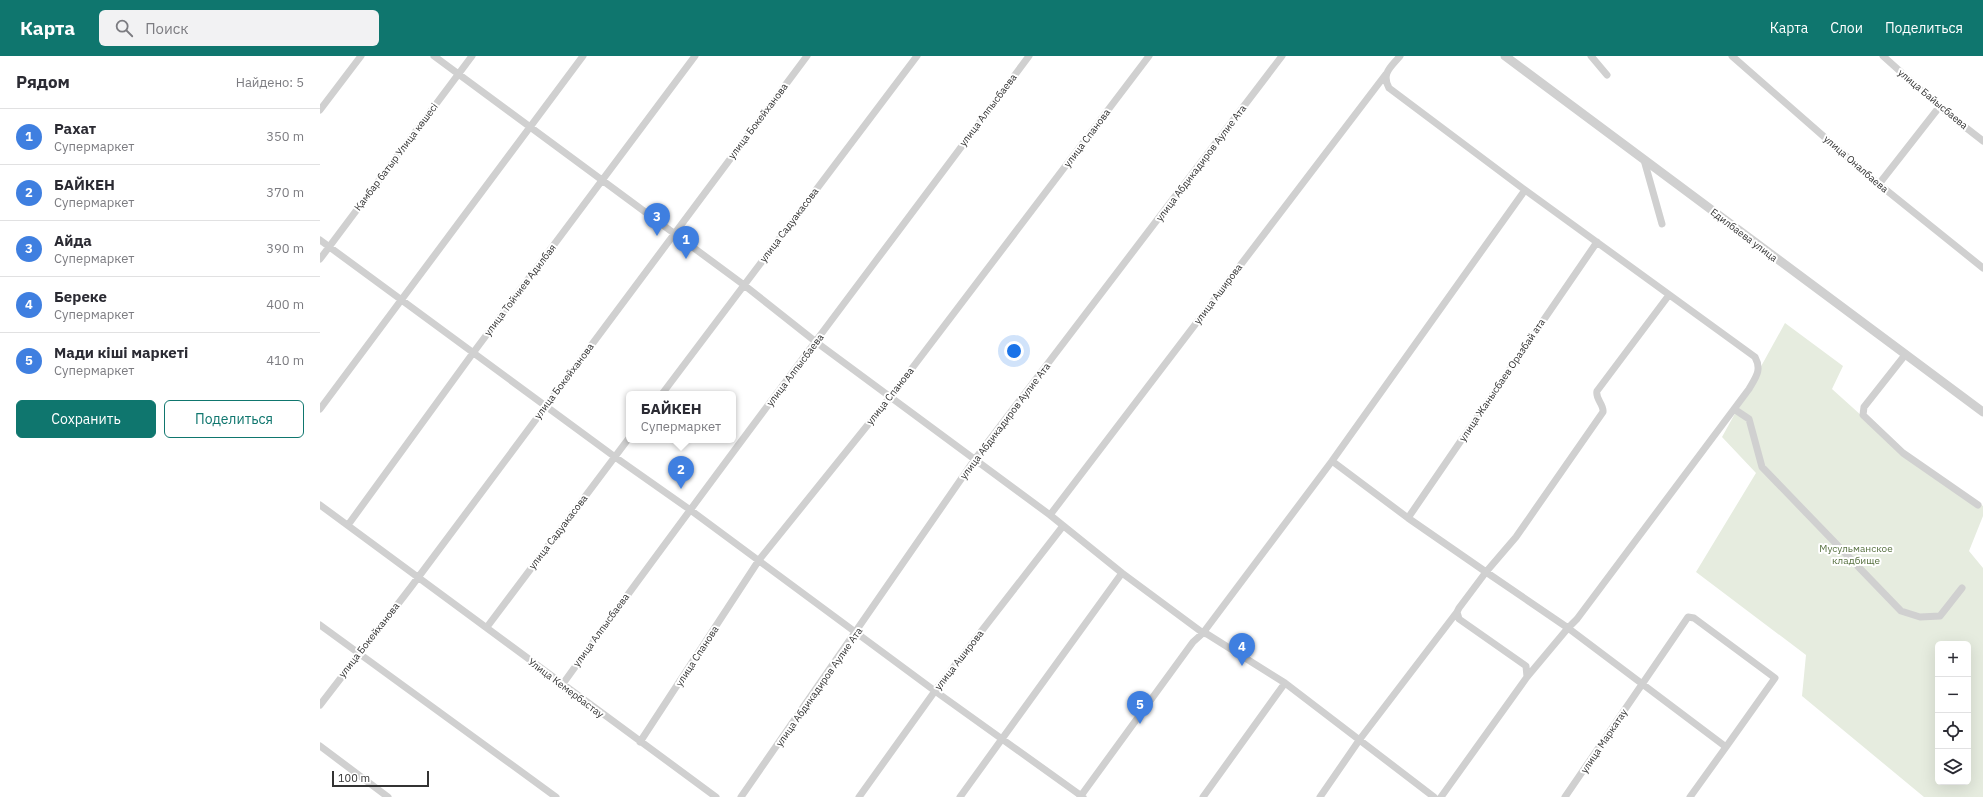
<!DOCTYPE html>
<html lang="ru">
<head>
<meta charset="utf-8">
<style>
	:root { --surface:#fff; --page:#f2f2f3; --text:#2b2b33; --muted:#7c7c81; --line:#e1e1e2; --accent:#0f766e }
	body { margin:0; font-family:"IBM Plex Sans",sans-serif; background:var(--page); color:var(--text) }
	.controls { position:absolute; right:12px; bottom:12px; display:grid; overflow:hidden; border-radius:6px; box-shadow:0 4px 16px #0002 }
	.controls button { width:36px; height:36px; display:grid; place-items:center; padding:0; border:0; border-bottom:1px solid var(--line); background:var(--surface); color:var(--text); font:20px sans-serif }
	.scale { position:absolute; left:12px; bottom:10px; width:97px; box-sizing:border-box; padding-left:4px; border:2px solid #333; border-top:0; font-size:11px; line-height:14px; white-space:nowrap; color:#333; -webkit-text-stroke:3px #fff; paint-order:stroke }
	.you { position:absolute; left:694px; top:295px; width:14px; height:14px; margin:-10px; border:3px solid #fff; border-radius:50%; background:#1a73e8; box-shadow:0 0 0 6px #1a73e833 }
	.badge { display:grid; place-items:center; width:26px; height:26px; border-radius:50%; background:var(--accent); color:#fff; font-size:13px; font-weight:700 }
	.pin { position:absolute; translate:-50% -33px; filter:drop-shadow(0 1px 2px #0008) }
	.pin::after { content:''; position:absolute; top:21px; width:14px; height:12px; background:inherit; clip-path:polygon(0 0,100% 0,50% 100%) }
	.popup { position:absolute; left:306px; top:335px; width:110px; height:52px; box-sizing:border-box; display:grid; place-content:center; border-radius:6px; background:var(--surface); filter:drop-shadow(0 1px 3px #0005); font-size:13px; white-space:nowrap; color:var(--muted) }
	.popup b { font-size:15px; color:var(--text) }
	.popup::after { content:''; position:absolute; left:50%; top:100%; margin-left:-8px; border:8px solid transparent; border-top-color:var(--surface) }
	.list { margin:0; padding:0; list-style:none }
	h2 { display:flex; justify-content:space-between; align-items:center; height:52px; margin:0; padding:0 16px; font-size:17px }
	h2 small { font-size:13px; font-weight:400; color:var(--muted) }
	.list li { display:grid; grid-template-columns:26px 1fr auto; gap:12px; align-items:center; box-sizing:border-box; height:56px; padding:0 16px; border-top:1px solid var(--line) }
	.list b { display:block; font-size:15px; white-space:nowrap }
	.list p { margin:0; font-size:13px; white-space:nowrap; color:var(--muted) }
	.list em { font-size:13px; font-style:normal; color:var(--muted) }
	.actions { display:flex; gap:8px; padding:12px 16px }
	.actions a { flex:1; padding:9px 0; border:1px solid var(--accent); border-radius:6px; text-align:center; font-size:14px; color:var(--accent) }
	.actions .main { background:var(--accent); color:#fff }
	.icon { flex:none; width:22px; height:22px; fill:none; stroke:currentColor; stroke-width:2; stroke-linecap:round; stroke-linejoin:round }
	.map { position:relative; flex:none; width:1663px; height:741px; overflow:hidden }
	header { display:flex; align-items:center; gap:24px; box-sizing:border-box; height:56px; padding:0 20px; background:var(--accent); color:#fff }
	header strong { font-size:19px }
	nav { display:flex; gap:22px; margin-inline-start:auto; font-size:14px }
	.search { width:280px; height:36px; background:var(--page); display:flex; align-items:center; gap:10px; box-sizing:border-box; padding:0 14px; border-radius:6px; color:var(--muted); font-size:15px }
	main { display:flex }
	aside { flex:1; background:var(--surface) }
	.map>svg:first-child { display:block }
</style>
</head>
<body>
<header>
<strong>Карта</strong>
<div class="search"><svg class="icon" aria-label="search" viewBox="0 0 24 24"><circle cx="10" cy="10" r="6"/><path d="M15 15l6 6"/></svg>Поиск</div>
<nav><a>Карта</a><a>Слои</a><a>Поделиться</a></nav>
</header>
<main>
<aside>
<h2>Рядом<small>Найдено: 5</small></h2>
<ul class="list">
<li><span class="badge" style="background:#3f7fe0">1</span><div><b>Рахат</b><p>Супермаркет</p></div><em>350 m</em></li>
<li><span class="badge" style="background:#3f7fe0">2</span><div><b>БАЙКЕН</b><p>Супермаркет</p></div><em>370 m</em></li>
<li><span class="badge" style="background:#3f7fe0">3</span><div><b>Айда</b><p>Супермаркет</p></div><em>390 m</em></li>
<li><span class="badge" style="background:#3f7fe0">4</span><div><b>Береке</b><p>Супермаркет</p></div><em>400 m</em></li>
<li><span class="badge" style="background:#3f7fe0">5</span><div><b>Мади кіші маркеті</b><p>Супермаркет</p></div><em>410 m</em></li>
</ul>
<div class="actions"><a class="main">Сохранить</a><a>Поделиться</a></div>
</aside>
<div class="map">
<svg width="1663" height="741" viewBox="0 0 1663 741">
	<rect width="100%" height="100%" fill="#fff"/>
	<path fill="#e6ecdf" fill-rule="evenodd" d="M 1465,267 L 1523,310 L 1512,333 L 1583,397 L 1663,450 L 1663,460 L 1649,495 L 1663,512 L 1663,741 L 1604,741 L 1482,640 L 1486,599 L 1376,516 L 1436,417 L 1402,381 ZM 1618,588 L 1648,588 L 1648,726 L 1618,726 Z"/>
	<g fill="none" stroke-linecap="round" stroke-linejoin="round">
		<path stroke="#d0d0d0" stroke-width="7" d="M 114,0 L 424,229 L 496,286 L 730,459 L 802,517 L 883,577 L 1012,405 L 1205,134
			M 1080,0 C 1071,11 1061,17 1069,32 L 1205,134 L 1435,301 C 1442,314 1436,321 1429,333 L 1257,563 L 1248,572 L 1166,516 L 1139,552 L 1137,556 L 1139,563 L 1206,610 L 1207,621 L 1121,741
			M 1271,0 L 1287,19
			M 1412,0 L 1550,121 L 1663,212
			M 1563,0 L 1622,53 L 1663,85
			M 0,54 L 41,0
			M 1324,104 L 1342,168
			M 1559,128 L 1620,50
			M 0,184 L 295,401 L 369,453 L 615,635 L 763,741
			M 0,203 L 152,0
			M 1585,299 L 1544,351 L 1543,359 L 1583,397 L 1658,449
			M 342,338 L 597,0
			M 0,353 L 263,0
			M 1414,353 L 1429,363 L 1442,411 L 1581,555 L 1600,561 L 1620,560 L 1642,532
			M 1012,405 L 1088,462 L 1166,516 L 1196,481 L 1283,356 C 1284,348 1275,343 1277,335 L 1349,239
			M 0,449 L 396,741
			M 730,459 L 1066,18
			M 1088,462 L 1277,186
			M 28,469 L 153,297 L 375,0
			M 0,569 L 236,741
			M 167,571 L 309,382
			M 1207,621 L 1248,572 L 1406,691 L 1370,741
			M 242,629 C 395,417 553,210 709,0
			M 0,649 L 91,531 L 487,0
			M 320,686 L 439,504 L 571,340 L 829,0
			M 0,690 L 68,741
			M 421,741 L 655,403 L 962,0
			M 539,741 L 615,635 L 743,470
			M 640,741 L 802,517
			M 760,741 L 873,586 L 883,577 L 887,578 L 965,627 L 1114,741
			M 883,741 L 965,627
			M 1000,741 L 1040,683 L 1137,556
			M 1245,741 L 1368,561 L 1374,562 L 1455,622 L 1406,691"/>
		<path stroke="#d0d0d0" stroke-width="9" d="M 1185,0 L 1663,356"/>
	</g>
	<g text-anchor="middle" dominant-baseline="central" stroke-width="4" stroke-linejoin="round" paint-order="stroke">
		<g font-size="10" fill="#333" stroke="#fff">
			<text transform="translate(1613 43) rotate(40)">улица Байысбаева</text>
			<text transform="translate(668 54) rotate(-53)">улица Алпысбаева</text>
			<text transform="translate(438 65) rotate(-53)">улица Бокейханова</text>
			<text transform="translate(767 82) rotate(-53)">улица Спанова</text>
			<text transform="translate(76 101) rotate(-53)">Қамбар батыр Улица көшесі</text>
			<text transform="translate(881 107) rotate(-53)">улица Абдикадиров Аулие Ата</text>
			<text transform="translate(1536 108) rotate(41)">улица Оналбаева</text>
			<text transform="translate(469 169) rotate(-53)">улица Садуакасова</text>
			<text transform="translate(1424 179) rotate(37)">Едилбаева улица</text>
			<text transform="translate(200 234) rotate(-53)">улица Тойчиев Адилбая</text>
			<text transform="translate(898 238) rotate(-53)">улица Аширова</text>
			<text transform="translate(475 314) rotate(-53)">улица Алпысбаева</text>
			<text transform="translate(1182 324) rotate(-56)">улица Жанысбаев Оразбай ата</text>
			<text transform="translate(244 325) rotate(-53)">улица Бокейханова</text>
			<text transform="translate(570 340) rotate(-52)">улица Спанова</text>
			<text transform="translate(685 365) rotate(-53)">улица Абдикадиров Аулие Ата</text>
			<text transform="translate(238 476) rotate(-53)">улица Садуакасова</text>
			<text transform="translate(281 574) rotate(-54)">улица Алпысбаева</text>
			<text transform="translate(49 584) rotate(-52)">улица Бокейханова</text>
			<text transform="translate(377 600) rotate(-57)">улица Спанова</text>
			<text transform="translate(639 604) rotate(-52)">улица Аширова</text>
			<text transform="translate(499 631) rotate(-55)">улица Абдикадиров Аулие Ата</text>
			<text transform="translate(246 632) rotate(37)">Улица Кемербастау</text>
			<text transform="translate(1284 685) rotate(-56)">улица Маркатау</text>
		</g>
		<g font-size="10" fill="#56703f" stroke="#fff">
			<text x="1536" y="492">Мусульманское<tspan x="1536" dy="12">кладбище</tspan></text>
		</g>
	</g>
</svg>
<div class="controls">
<button>+</button>
<button>−</button>
<button><svg class="icon" aria-label="locate" viewBox="0 0 24 24"><circle cx="12" cy="12" r="6"/><path d="M12 2v4M12 18v4M2 12h4M18 12h4"/></svg></button>
<button><svg class="icon" aria-label="layers" viewBox="0 0 24 24"><path d="M12 4l9 5-9 5-9-5zM3 14l9 5 9-5"/></svg></button>
</div>
<div class="scale">100 m</div>
<div class="you"></div>
<div class="pin badge" style="left:366px;top:203px;background:#3f7fe0">1</div>
<div class="pin badge" style="left:361px;top:433px;background:#3f7fe0">2</div>
<div class="popup"><b>БАЙКЕН</b>Супермаркет</div>
<div class="pin badge" style="left:337px;top:180px;background:#3f7fe0">3</div>
<div class="pin badge" style="left:922px;top:610px;background:#3f7fe0">4</div>
<div class="pin badge" style="left:820px;top:668px;background:#3f7fe0">5</div>
</div>
</main>
</body>
</html>
